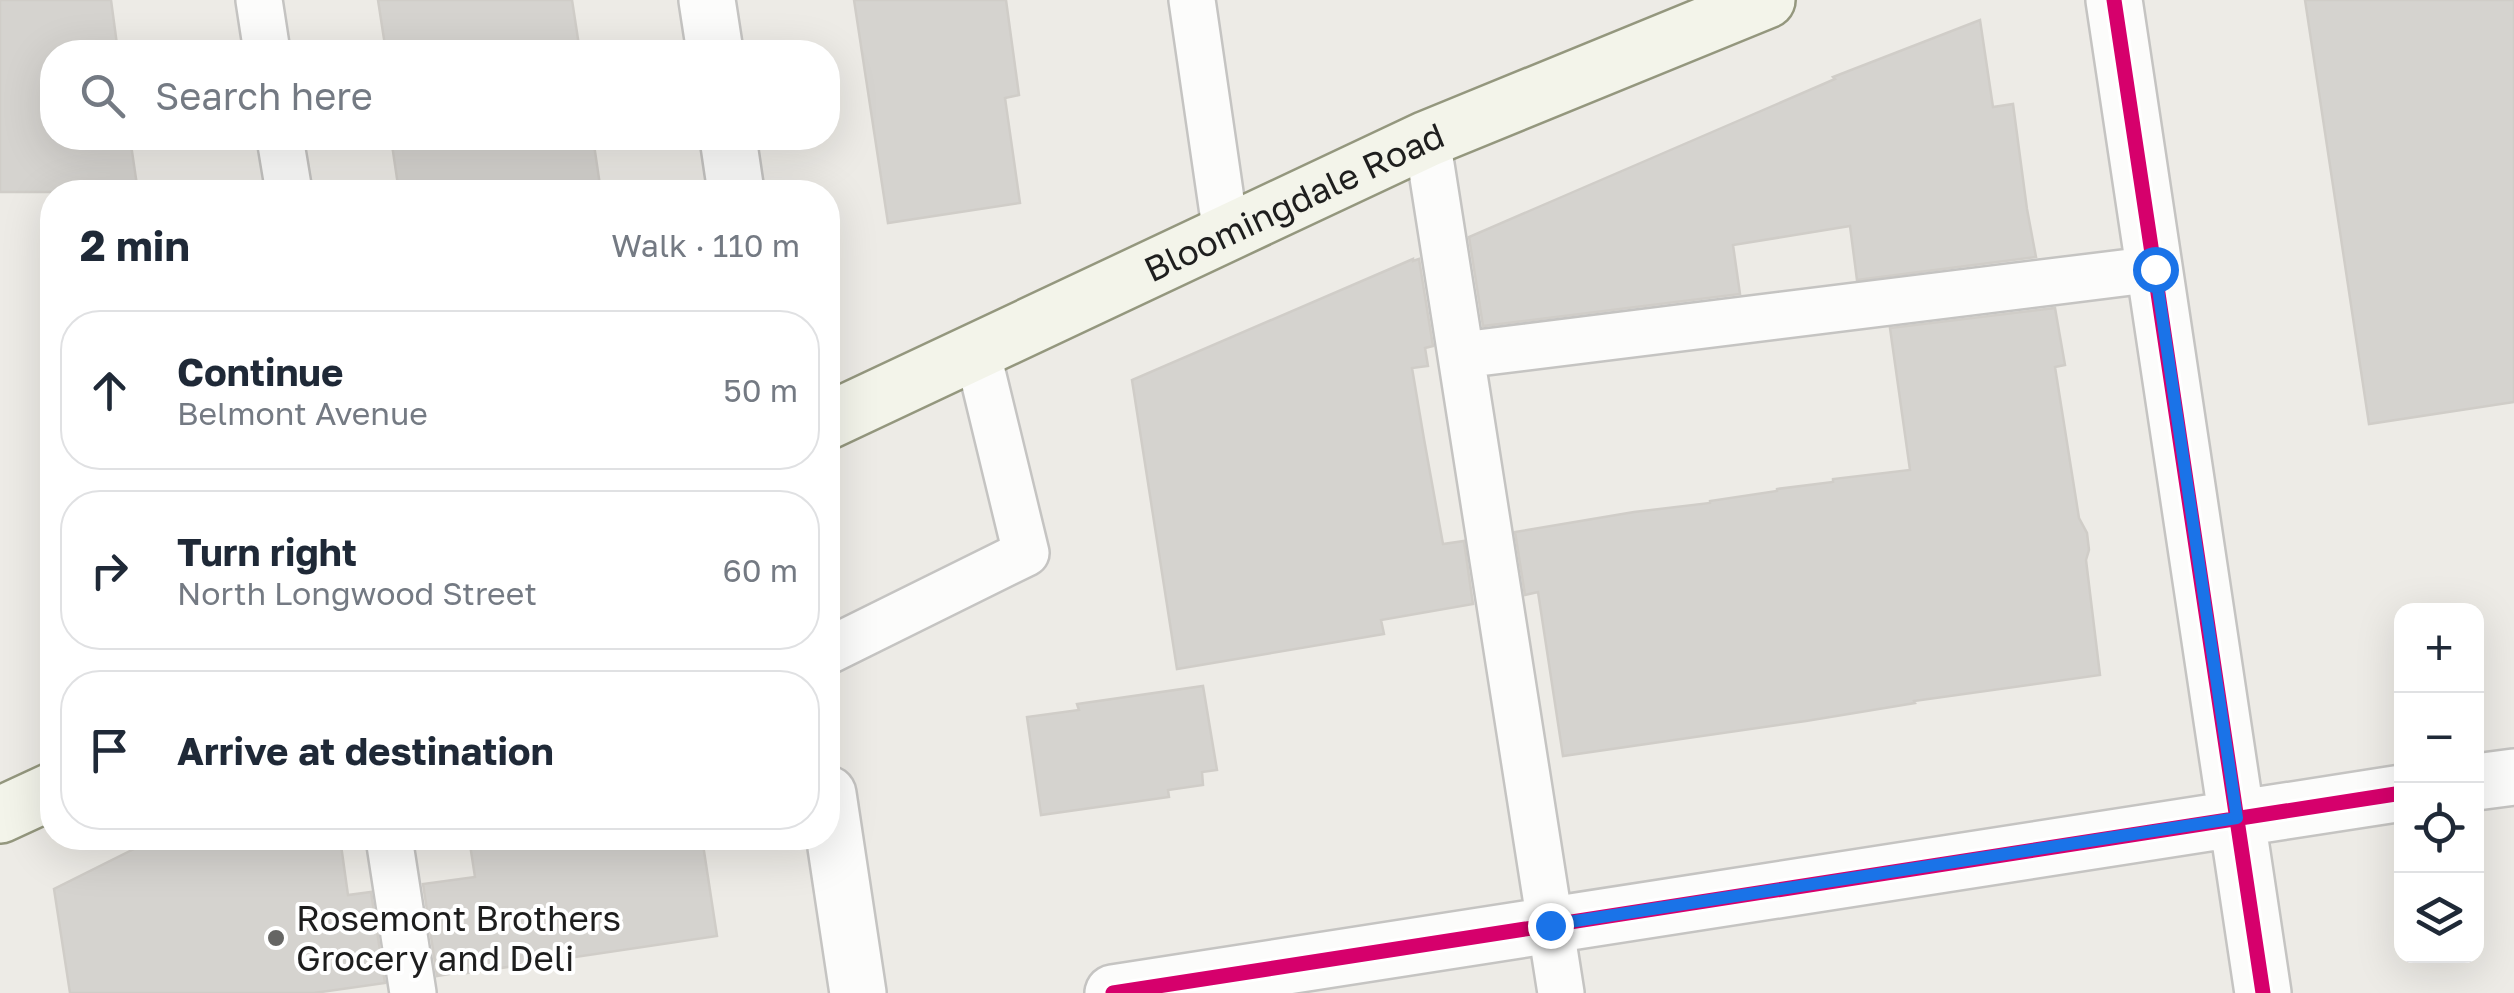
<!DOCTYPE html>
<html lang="en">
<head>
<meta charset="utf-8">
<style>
	:root { --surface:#fff; --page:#f2f2f3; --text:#1f2937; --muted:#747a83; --line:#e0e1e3 }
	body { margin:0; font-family:"Golos Text",sans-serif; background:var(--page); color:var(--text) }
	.controls { position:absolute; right:30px; bottom:30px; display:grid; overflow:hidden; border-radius:20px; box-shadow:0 10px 40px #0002 }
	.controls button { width:90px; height:90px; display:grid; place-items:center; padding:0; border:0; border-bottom:2px solid var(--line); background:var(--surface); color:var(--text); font:50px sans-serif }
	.stop { position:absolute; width:30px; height:30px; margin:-22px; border:8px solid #1a73e8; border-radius:50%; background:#fff }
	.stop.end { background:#1a73e8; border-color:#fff; box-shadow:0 2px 10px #0008 }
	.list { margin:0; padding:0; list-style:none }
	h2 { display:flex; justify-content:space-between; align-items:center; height:130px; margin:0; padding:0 40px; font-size:42px }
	h2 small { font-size:32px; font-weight:400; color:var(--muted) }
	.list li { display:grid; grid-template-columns:65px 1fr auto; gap:30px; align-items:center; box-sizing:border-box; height:160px; margin:0 20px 20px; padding:0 20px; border:2px solid var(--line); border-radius:40px }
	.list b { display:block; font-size:38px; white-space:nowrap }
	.list p { margin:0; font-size:32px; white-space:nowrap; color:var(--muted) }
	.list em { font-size:32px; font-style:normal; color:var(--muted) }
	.icon { flex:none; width:55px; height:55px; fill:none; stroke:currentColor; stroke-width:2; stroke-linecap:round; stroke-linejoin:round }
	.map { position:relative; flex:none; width:2514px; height:993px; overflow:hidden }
	.search { position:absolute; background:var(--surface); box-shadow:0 10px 40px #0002; left:40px; top:40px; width:800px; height:110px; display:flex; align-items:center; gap:25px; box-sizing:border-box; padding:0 35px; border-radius:40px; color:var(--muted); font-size:38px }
	.panel { position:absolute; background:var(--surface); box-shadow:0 10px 40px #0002; left:40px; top:180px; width:800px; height:670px; border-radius:40px }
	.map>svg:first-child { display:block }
</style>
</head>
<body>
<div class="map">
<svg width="2514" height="993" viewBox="0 0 2514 993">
	<rect width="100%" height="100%" fill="#edebe6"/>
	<path fill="#d5d3cf" stroke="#d0cdc8" stroke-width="2.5" d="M 0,0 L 111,0 L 118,52 L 52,52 L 52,138 L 130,138 L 138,192 L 0,192 Z
		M 378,0 L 572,0 L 580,52 L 386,52 Z
		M 854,0 L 1006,0 L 1019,95 L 1005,98 L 1020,203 L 888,223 Z
		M 2305,0 L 2514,0 L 2514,402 L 2369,424 Z
		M 1980,20 L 1993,107 L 2013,104 L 2027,209 L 2036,257 L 1857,280 L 1850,226 L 1733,245 L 1740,294 L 1483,326 L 1469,237 L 1835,79 L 1833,77 Z
		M 391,138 L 593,138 L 601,192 L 399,192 Z
		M 1413,259 L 1413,261 L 1419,259 L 1433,346 L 1425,348 L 1428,366 L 1412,368 L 1424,439 L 1443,544 L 1464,541 L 1473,604 L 1381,620 L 1384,634 L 1177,669 L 1132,380 Z
		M 2055,308 L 2065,365 L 2055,367 L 2079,518 L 2087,533 L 2089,550 L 2086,560 L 2100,675 L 1914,701 L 1915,703 L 1806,721 L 1563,756 L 1538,592 L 1525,595 L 1515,532 L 1634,512 L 1710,503 L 1710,501 L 1777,491 L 1777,489 L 1833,482 L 1833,479 L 1910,470 L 1890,328 Z
		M 1203,686 L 1217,770 L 1202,772 L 1203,785 L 1168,790 L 1169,797 L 1041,815 L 1027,717 L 1079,710 L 1077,704 Z
		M 156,838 L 340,838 L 348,895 L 371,892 L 385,983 L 314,993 L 70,993 L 54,889 Z
		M 469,838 L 702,838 L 717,936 L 467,973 L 467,971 L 437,976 L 423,884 L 475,877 Z"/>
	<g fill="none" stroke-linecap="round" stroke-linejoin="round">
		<g stroke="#c5c4c2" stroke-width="50">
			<path id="service" d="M 259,0 L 267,52
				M 1192,0 L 1226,234
				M 280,138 L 289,192
				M 1427,139 L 1561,993
				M 1462,355 L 2155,269
				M 828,651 L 1026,553 L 977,351
				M 389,838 L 413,993"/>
		</g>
		<g stroke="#c5c4c2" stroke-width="60">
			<path id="minor" d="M 707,0 L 715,52
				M 2114,0 L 2263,993
				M 728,138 L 736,192
				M 2476,782 L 2514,777
				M 828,794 L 858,993
				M 1113,993 L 2402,793"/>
		</g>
		<g stroke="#94977e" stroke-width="60">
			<g id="secondary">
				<path id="s1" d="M 828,421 L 1427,139 L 1767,0"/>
				<path d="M 0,815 L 52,791"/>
			</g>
		</g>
		<use href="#service" stroke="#fcfcfb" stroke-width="45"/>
		<use href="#minor" stroke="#fcfcfb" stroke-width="55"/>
		<use href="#secondary" stroke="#f3f4ea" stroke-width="55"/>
		<g stroke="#fff" stroke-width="21">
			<path id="cycleway" d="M 2114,0 L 2263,993
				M 1113,993 L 2402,793"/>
		</g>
		<use href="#cycleway" stroke="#d6006c" stroke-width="15"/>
	</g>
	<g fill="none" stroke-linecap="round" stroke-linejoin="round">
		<path stroke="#1a73e8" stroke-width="12" d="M 1550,925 L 2237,818 L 2155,269"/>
	</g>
	<circle fill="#666664" stroke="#fff" stroke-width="4" cx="276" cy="938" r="10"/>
	<g text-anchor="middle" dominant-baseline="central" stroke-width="8" stroke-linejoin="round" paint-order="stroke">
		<g font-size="35" fill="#1e1e1e" stroke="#fff">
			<text stroke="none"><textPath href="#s1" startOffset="515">Bloomingdale Road</textPath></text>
		</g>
		<g font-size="35" fill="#1e1e1e" stroke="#fff" text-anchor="start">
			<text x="296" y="918">Rosemont Brothers<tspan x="296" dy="40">Grocery and Deli</tspan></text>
		</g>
	</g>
</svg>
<div class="controls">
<button>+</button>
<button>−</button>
<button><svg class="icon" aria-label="locate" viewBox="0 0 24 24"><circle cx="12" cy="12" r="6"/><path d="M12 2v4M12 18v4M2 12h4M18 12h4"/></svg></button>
<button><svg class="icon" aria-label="layers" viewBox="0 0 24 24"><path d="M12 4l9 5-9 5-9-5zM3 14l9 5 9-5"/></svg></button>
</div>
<div class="stop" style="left:2155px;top:269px"></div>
<div class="stop end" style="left:1550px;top:925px"></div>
<div class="search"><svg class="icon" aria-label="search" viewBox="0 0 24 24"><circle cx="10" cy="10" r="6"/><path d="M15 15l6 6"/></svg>Search here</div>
<section class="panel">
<h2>2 min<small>Walk · 110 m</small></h2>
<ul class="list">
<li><svg class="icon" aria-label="ahead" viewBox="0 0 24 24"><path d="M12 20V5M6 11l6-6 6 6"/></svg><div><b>Continue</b><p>Belmont Avenue</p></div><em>50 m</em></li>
<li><svg class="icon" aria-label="right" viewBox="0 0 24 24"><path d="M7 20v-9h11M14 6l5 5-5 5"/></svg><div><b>Turn right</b><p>North Longwood Street</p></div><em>60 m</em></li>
<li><svg class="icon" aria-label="arrive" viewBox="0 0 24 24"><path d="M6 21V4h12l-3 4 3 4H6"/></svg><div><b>Arrive at destination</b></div></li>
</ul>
</section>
</div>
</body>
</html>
